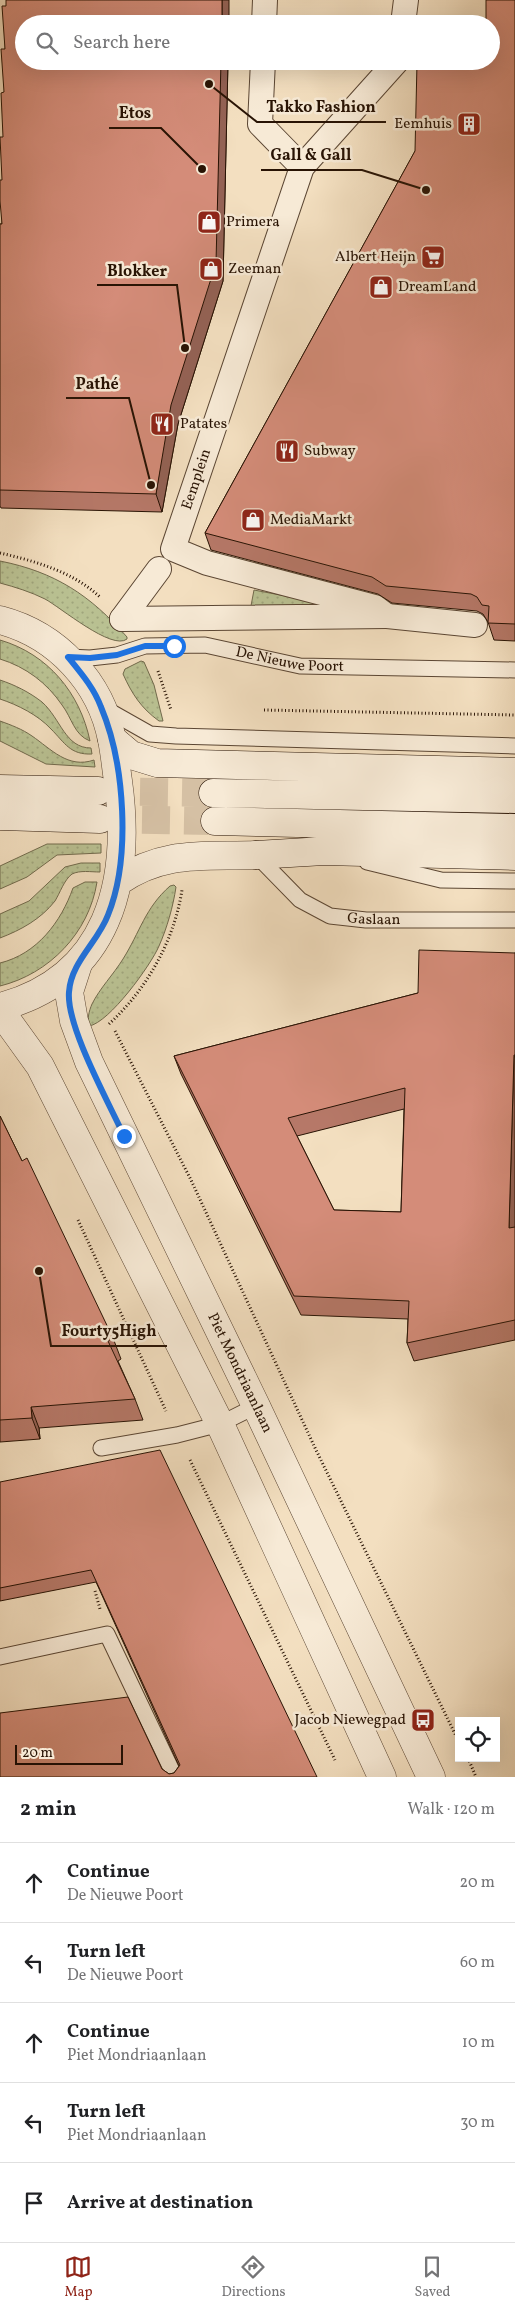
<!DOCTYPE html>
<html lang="en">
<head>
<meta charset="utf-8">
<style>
	:root { --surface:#fff; --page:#f2f2f2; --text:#202124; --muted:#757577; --line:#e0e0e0; --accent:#8f2418 }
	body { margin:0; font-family:Vollkorn,serif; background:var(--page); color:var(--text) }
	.controls { position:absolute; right:15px; bottom:15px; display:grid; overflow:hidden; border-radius:0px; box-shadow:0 5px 20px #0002 }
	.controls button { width:45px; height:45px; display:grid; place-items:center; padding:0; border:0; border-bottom:1px solid var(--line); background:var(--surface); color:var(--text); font:25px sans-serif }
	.scale { position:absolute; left:15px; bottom:12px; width:108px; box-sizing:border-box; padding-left:5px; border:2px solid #281304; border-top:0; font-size:14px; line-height:18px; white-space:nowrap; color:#281304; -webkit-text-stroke:4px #f7ead6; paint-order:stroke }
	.stop { position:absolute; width:15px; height:15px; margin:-11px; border:4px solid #1a73e8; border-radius:50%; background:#fff }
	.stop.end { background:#1a73e8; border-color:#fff; box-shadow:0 1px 5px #0008 }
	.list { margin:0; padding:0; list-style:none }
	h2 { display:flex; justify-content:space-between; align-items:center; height:65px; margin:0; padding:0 20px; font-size:21px }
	h2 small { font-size:16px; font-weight:400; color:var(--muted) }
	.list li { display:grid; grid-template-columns:32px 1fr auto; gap:15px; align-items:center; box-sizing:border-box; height:80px; padding:0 20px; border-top:1px solid var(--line) }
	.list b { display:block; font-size:19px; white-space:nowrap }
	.list p { margin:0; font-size:16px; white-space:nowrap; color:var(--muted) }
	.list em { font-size:16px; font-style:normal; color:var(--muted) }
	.icon { flex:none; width:28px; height:28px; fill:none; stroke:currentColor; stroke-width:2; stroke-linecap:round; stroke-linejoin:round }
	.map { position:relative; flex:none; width:515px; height:1777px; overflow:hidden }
	.search { position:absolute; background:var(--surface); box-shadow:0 5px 20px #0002; left:15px; right:15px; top:15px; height:55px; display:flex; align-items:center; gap:12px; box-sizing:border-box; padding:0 18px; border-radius:28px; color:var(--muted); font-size:19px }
	.sheet { height:465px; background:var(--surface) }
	nav { display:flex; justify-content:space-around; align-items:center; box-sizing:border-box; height:70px; border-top:1px solid var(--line); background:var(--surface); font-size:14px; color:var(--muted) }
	nav a { display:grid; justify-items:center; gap:2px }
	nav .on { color:var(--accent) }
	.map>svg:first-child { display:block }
</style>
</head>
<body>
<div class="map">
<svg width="515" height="1777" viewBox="0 0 515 1777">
	<defs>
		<pattern id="grass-dots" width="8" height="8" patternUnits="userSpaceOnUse" patternTransform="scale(1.25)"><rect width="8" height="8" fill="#bac293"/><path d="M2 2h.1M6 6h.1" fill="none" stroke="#a0a67d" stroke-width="1.8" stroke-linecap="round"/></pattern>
	</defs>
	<rect width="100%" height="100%" fill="#f3dfc0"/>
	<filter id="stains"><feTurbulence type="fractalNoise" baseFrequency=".004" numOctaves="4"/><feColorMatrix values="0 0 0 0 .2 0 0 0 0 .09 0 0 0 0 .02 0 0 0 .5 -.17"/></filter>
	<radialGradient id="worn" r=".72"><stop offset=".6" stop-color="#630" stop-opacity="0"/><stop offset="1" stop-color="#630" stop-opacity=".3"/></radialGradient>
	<path fill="url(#grass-dots)" stroke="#716a4c" d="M 0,561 C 55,572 90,595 127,637 L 127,639 C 112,651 60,607 45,599 C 31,592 15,587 0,583 Z
		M 254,590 L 369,612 L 250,611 Z
		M 0,640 C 48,654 80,693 90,741 C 74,735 72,718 62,705 C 47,683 26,667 0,659 Z
		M 141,661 L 144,662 L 154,685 L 163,721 L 159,721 C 141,708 132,694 123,674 L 125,669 Z
		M 0,680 C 15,685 29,692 42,702 C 61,719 65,748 91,748 L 92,754 C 70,755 65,743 51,729 C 38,715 18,705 0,699 Z
		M 0,721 C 11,725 22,729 32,736 C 51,749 68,769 94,760 L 95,767 L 46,764 L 0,741 Z
		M 47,844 L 101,844 L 101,853 L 57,855 L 27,877 L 0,889 L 0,866 Z
		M 81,863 L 100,863 L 100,872 C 91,872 80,870 72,874 C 64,880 60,893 55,901 C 41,919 21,930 0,938 L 0,914 L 29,901 L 65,867 Z
		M 85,882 L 97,882 C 89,933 49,974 0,986 L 0,963 C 37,954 61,922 73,888 Z
		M 174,885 L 176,887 C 173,907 167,928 159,946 C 151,965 109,1023 89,1026 C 87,1019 89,1011 92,1004 C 100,988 113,975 123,959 C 140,932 145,908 170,886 Z"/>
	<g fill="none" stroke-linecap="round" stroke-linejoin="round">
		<path stroke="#d5c0a4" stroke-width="28" stroke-dasharray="28 14" stroke-linecap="butt" d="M 98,791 L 213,793
			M 100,819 L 215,821"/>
		<g stroke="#5b4633" stroke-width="17">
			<g id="service">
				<path id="s1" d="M 68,657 L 90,658 L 117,655 L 145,646 L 205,645 L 300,666 L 515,670"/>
				<path d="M 104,708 L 150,734 L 176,736 L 515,746"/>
				<path id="s2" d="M 256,855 L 300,900 L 330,916 L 366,920 L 515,920"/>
				<path d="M 367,862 L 441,880 L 515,881"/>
				<path d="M 101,1448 L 177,1435 L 220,1424 L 256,1406"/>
				<path d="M 0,1657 L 107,1634 L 175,1777"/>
			</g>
		</g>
		<g stroke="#5b4633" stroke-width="26">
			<g id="pedestrian">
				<path d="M 264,24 L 265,0"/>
				<path d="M 403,24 L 406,0"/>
				<path d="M 263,61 L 260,124 L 302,167"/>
				<path d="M 387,616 L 475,625"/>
				<path id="s3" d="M 122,619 L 387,616 L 375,607 L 207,563 L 173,549 L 302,167 L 397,61"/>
				<path d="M 122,619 L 159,569"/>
			</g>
		</g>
		<g stroke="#5b4633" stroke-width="29">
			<g id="minor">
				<path id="s4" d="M 78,964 L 69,992 L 74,1021 L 89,1062 L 256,1406 L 431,1777"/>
				<path d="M 0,1015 L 9,1023 L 40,1066 L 220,1424 L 382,1777"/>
			</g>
		</g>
		<g stroke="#5b4633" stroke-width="29">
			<path id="tertiary" d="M 0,620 C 57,635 101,682 112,740 C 115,754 116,768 118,781 C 132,882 109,978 0,1007
				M 119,881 C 164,850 204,857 256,855"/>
		</g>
		<g stroke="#281304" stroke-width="29">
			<path id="secondary" d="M 112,739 L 131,755 L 157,763 L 515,772
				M 0,789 L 98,791
				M 213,793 L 515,799
				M 0,816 L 100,819
				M 215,821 L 515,828
				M 256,855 L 324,851 L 515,856"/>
		</g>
		<path stroke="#281304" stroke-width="3" stroke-dasharray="1 2.5" stroke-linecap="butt" d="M 0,553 C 35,561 74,572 101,598
			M 158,671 L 171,710
			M 264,710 L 515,715
			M 109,1024 C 147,989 174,941 182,890
			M 115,1031 L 191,1180 L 316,1450 L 459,1742
			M 78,1220 L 166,1411
			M 190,1460 L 335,1760
			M 95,1591 L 100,1609
			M 468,1758 L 476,1777"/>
		<use href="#service" stroke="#f7ead6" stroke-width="15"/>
		<use href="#pedestrian" stroke="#f7ead6" stroke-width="24"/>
		<use href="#minor" stroke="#f7ead6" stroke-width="28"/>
		<use href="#tertiary" stroke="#f7ead6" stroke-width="28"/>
		<use href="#secondary" stroke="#f7ead6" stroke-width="28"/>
	</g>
	<path fill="#b67868" stroke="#281304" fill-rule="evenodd" d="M 515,0 L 515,641 L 494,640 L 488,622 L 483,614 L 477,611 L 392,603 L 378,594 L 211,550 L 205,533 L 463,64 Z
		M 6,6 L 24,61 L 228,61 L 223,281 L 178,424 L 162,512 L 1,508 L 0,506 L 0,224 L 2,224 Z
		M 515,953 L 515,1340 L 414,1361 L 407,1343 L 408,1319 L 301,1315 L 181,1074 L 174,1056 L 418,993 ZM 404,1109 L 401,1212 L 334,1210 L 297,1136 Z
		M 0,1116 L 22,1161 L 113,1338 L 121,1359 L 118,1361 L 135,1399 L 143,1420 L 39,1428 L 40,1439 L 0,1442 Z
		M 0,1482 L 317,1777 L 0,1777 L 162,1769 L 169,1774 L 174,1773 L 179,1766 L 96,1582 L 0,1601 Z"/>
	<path fill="#946255" stroke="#281304" d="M 222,0 L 229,0 L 229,24 L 222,24 Z
		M 221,61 L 228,61 L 223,281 L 178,424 L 162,512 L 156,494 Z
		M 514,1055 L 515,1058 L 515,1245 L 509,1228 Z
		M 31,1407 L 39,1428 L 40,1439 L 32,1418 Z"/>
	<path fill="#d48c79" stroke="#281304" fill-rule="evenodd" d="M 6,0 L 222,0 L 222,24 L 24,24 L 24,61 L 221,61 L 216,263 L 171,405 L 156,494 L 0,490 L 0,224 L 2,224 L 0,201 L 0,180 L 2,180 L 0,137 L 3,137 L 1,93 L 4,92 L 1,49 L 5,49 L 2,6 L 6,6 Z
		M 486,0 L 515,0 L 515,624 L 488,623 L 489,606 L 482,605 L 477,597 L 471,594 L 386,586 L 372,577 L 205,533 L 415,151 L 417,63 L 463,64 L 464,61 L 491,61 L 491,24 L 485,24 L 486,22 Z
		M 419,950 L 515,953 L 515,1055 L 514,1055 L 509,1228 L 515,1227 L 515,1320 L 407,1343 L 409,1301 L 294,1296 L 174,1056 L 418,993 ZM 405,1088 L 401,1212 L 334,1210 L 288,1118 Z
		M 0,1116 L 22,1161 L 27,1158 L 113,1338 L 108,1341 L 135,1399 L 31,1407 L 32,1418 L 0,1420 Z
		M 160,1450 L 317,1777 L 0,1777 L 0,1713 L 128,1697 L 162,1769 L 169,1774 L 174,1773 L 180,1765 L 91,1570 L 0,1588 L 0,1482 Z"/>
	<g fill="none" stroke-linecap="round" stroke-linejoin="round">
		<path stroke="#1a73e8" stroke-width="6" d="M 124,1136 C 109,1103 66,1026 69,992 C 71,962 98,942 108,915 C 131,858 125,764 101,707 C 94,688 81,673 68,657 L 90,658 L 117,655 L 145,646 L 174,646"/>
	</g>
	<defs>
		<g id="building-square" transform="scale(1.25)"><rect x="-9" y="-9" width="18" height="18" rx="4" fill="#8f2418" stroke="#f7ead6"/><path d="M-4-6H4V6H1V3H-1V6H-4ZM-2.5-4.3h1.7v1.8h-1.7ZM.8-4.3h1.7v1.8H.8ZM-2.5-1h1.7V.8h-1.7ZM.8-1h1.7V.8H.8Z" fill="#fff"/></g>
		<g id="shop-square" transform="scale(1.25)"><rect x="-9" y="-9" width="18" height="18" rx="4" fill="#8f2418" stroke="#f7ead6"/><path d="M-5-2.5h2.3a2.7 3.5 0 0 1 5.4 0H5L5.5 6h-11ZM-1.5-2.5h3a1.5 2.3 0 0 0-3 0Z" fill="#fff"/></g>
		<g id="supermarket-square" transform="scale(1.25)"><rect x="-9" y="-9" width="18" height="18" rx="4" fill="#8f2418" stroke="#f7ead6"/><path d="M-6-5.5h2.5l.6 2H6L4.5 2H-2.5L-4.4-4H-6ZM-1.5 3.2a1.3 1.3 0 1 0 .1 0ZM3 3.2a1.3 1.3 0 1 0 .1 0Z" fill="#fff"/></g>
		<g id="restaurant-square" transform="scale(1.25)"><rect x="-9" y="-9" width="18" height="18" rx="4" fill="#8f2418" stroke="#f7ead6"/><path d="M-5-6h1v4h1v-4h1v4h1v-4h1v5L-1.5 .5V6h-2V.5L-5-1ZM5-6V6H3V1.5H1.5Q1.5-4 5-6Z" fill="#fff"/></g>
		<g id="bus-square" transform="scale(1.25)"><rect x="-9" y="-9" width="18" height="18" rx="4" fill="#8f2418" stroke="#f7ead6"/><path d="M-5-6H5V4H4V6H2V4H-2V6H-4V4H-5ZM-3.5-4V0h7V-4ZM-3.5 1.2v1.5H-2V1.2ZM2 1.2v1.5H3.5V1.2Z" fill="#fff"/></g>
	</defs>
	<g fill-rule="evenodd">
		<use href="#building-square" x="469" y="124"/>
		<use href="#shop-square" x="209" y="222"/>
		<use href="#supermarket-square" x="433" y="257"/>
		<use href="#shop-square" x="211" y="269"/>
		<use href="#shop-square" x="381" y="287"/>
		<use href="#restaurant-square" x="162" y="424"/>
		<use href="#restaurant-square" x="287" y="451"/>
		<use href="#shop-square" x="253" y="520"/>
		<use href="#bus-square" x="423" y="1720"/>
	</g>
	<g text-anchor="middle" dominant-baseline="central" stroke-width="5" stroke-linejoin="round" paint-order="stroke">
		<g font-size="15" fill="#281304" stroke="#f7ead6" text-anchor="start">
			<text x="452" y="124" text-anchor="end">Eemhuis</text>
			<text x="226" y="222">Primera</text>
			<text x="416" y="257" text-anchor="end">Albert Heijn</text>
			<text x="228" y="269">Zeeman</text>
			<text x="398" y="287">DreamLand</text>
			<text x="180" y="424">Patates</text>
			<text x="304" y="451">Subway</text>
			<text x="270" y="520">MediaMarkt</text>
			<text x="406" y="1720" text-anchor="end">Jacob Niewegpad</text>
		</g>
		<g font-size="15" fill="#281304" stroke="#f7ead6">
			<text stroke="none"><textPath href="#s3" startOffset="564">Eemplein</textPath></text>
			<text stroke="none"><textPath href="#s1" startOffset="225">De Nieuwe Poort</textPath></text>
			<text stroke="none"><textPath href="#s2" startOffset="141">Gaslaan</textPath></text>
			<text stroke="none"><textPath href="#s4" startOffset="448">Piet Mondriaanlaan</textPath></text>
		</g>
	</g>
	<path fill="none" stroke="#281304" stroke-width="2" d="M209 84L257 122H386M202 169L161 128H109M426 190L362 170H261M185 348L177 285H97M151 485L129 398H66M39 1271L51 1346H167"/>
	<g fill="#281304" stroke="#f7ead6" stroke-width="2">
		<circle cx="209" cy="84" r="5"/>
		<circle cx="202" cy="169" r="5"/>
		<circle cx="426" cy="190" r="5"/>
		<circle cx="185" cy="348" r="5"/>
		<circle cx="151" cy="485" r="5"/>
		<circle cx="39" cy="1271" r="5"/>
	</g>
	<g font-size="16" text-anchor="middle" font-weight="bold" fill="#281304" stroke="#f7ead6" stroke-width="5" stroke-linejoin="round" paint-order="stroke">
		<text x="321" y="112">Takko Fashion</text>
		<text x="135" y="118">Etos</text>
		<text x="311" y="160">Gall &amp; Gall</text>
		<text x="137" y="276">Blokker</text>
		<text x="97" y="389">Pathé</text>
		<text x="109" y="1336">Fourty5High</text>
	</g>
	<rect width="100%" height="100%" filter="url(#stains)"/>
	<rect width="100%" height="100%" fill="url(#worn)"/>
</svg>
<div class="controls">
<button><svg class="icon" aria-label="locate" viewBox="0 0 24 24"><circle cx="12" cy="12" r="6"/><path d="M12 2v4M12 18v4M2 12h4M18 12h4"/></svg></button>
</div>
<div class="scale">20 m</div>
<div class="stop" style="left:174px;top:646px"></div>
<div class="stop end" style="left:124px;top:1136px"></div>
<div class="search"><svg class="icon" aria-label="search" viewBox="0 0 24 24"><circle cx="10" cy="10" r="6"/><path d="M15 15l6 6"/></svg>Search here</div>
</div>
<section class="sheet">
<h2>2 min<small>Walk · 120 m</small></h2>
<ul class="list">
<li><svg class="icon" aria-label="ahead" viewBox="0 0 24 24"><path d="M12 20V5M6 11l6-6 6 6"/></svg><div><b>Continue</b><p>De Nieuwe Poort</p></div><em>20 m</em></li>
<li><svg class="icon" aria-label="left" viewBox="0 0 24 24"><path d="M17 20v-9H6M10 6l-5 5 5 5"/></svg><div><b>Turn left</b><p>De Nieuwe Poort</p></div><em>60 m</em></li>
<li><svg class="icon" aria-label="ahead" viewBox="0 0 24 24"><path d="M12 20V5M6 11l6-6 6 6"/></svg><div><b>Continue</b><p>Piet Mondriaanlaan</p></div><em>10 m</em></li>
<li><svg class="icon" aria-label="left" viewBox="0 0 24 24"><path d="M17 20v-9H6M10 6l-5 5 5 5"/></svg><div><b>Turn left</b><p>Piet Mondriaanlaan</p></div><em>30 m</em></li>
<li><svg class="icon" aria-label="arrive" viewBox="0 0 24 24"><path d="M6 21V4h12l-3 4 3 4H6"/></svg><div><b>Arrive at destination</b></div></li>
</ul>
</section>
<nav>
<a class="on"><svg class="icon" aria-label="map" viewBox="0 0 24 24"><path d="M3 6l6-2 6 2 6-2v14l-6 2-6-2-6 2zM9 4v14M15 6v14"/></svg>Map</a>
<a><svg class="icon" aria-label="directions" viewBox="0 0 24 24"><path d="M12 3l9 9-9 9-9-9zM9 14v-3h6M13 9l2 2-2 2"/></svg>Directions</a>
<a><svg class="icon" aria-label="saved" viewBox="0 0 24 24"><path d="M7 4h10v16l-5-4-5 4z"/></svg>Saved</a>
</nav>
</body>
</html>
